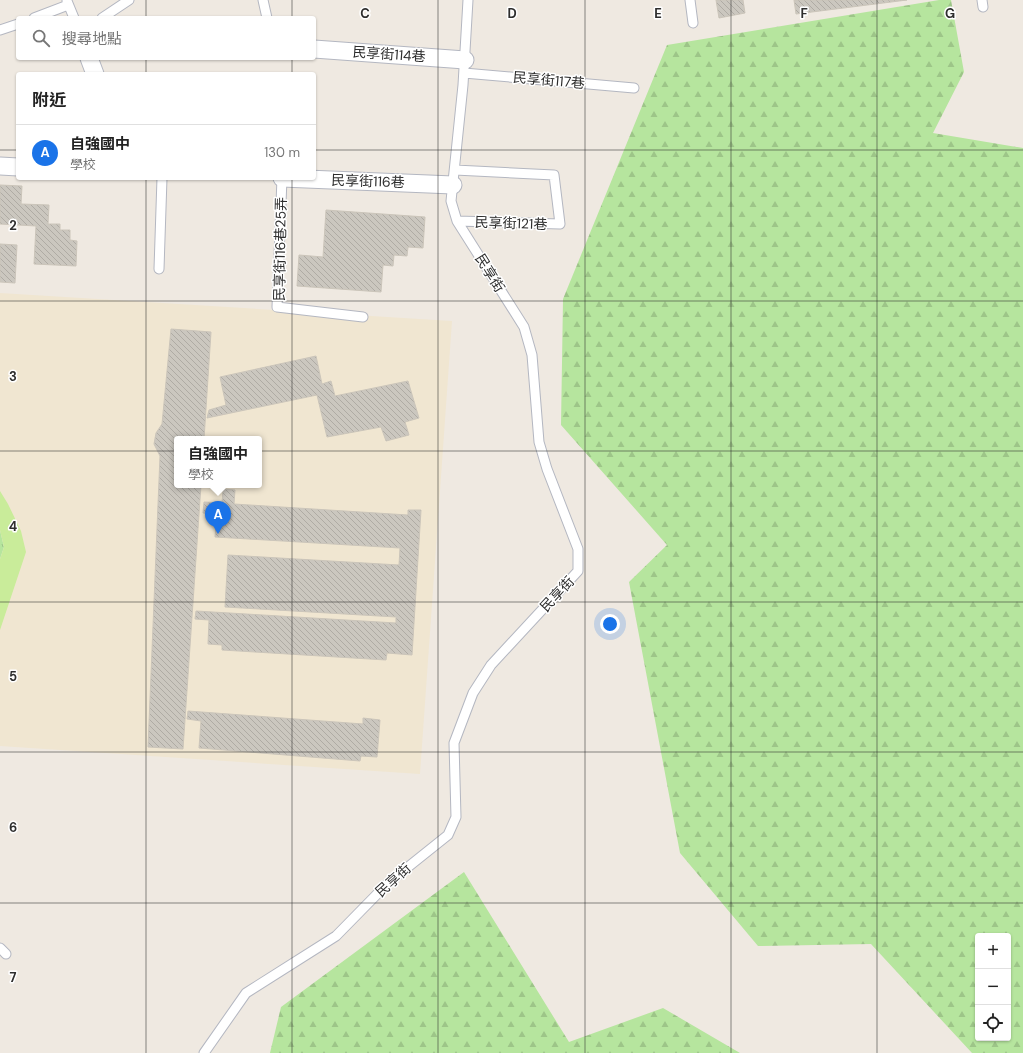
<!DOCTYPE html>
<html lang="zh-TW">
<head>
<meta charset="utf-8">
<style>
	:root { --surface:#fff; --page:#f6f6f6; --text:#222; --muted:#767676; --line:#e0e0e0; --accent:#1a73e8 }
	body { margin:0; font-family:"DM Sans","Noto Sans TC",sans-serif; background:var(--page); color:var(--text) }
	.controls { position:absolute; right:12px; bottom:12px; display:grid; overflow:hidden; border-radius:4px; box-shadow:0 1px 3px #0004 }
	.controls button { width:36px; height:36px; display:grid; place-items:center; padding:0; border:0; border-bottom:1px solid var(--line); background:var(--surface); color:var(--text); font:20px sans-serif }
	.you { position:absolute; left:610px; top:624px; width:14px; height:14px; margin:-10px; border:3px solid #fff; border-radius:50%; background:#1a73e8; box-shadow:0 0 0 6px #1a73e833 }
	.badge { display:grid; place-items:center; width:26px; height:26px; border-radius:50%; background:var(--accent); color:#fff; font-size:13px; font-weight:700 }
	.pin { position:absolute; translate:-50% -33px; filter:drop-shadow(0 1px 2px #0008) }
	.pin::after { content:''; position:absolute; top:21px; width:14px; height:12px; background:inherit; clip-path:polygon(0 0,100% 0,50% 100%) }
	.popup { position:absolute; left:174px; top:436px; width:88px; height:52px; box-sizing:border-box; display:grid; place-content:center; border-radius:4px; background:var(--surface); filter:drop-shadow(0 1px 3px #0005); font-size:13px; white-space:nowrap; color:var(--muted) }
	.popup b { font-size:15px; color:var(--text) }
	.popup::after { content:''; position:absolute; left:50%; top:100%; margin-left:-8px; border:8px solid transparent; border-top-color:var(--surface) }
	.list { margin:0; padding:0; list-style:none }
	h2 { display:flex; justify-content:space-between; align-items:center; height:52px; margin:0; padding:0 16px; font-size:17px }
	h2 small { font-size:13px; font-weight:400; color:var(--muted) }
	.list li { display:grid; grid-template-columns:26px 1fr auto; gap:12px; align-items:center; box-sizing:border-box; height:56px; padding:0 16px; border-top:1px solid var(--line) }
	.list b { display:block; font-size:15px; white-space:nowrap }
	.list p { margin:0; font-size:13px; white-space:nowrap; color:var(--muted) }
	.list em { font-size:13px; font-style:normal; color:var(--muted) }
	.icon { flex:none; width:22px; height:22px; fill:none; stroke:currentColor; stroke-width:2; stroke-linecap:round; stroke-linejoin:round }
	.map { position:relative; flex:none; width:1023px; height:1053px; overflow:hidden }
	.search { position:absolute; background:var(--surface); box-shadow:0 1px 3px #0004; left:16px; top:16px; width:300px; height:44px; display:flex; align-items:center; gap:10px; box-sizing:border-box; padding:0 14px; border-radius:4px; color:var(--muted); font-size:15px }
	.panel { position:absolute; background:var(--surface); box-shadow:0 1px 3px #0004; left:16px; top:72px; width:300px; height:108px; border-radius:4px }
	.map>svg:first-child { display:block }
</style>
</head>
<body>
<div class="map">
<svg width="1023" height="1053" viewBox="0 0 1023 1053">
	<defs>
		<pattern id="grass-tufts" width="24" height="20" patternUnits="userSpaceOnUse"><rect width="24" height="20" fill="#b6e59e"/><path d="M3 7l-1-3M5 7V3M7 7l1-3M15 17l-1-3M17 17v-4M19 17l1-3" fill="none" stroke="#9dc588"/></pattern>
		<pattern id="forest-firs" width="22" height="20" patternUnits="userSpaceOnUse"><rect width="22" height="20" fill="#b6e59e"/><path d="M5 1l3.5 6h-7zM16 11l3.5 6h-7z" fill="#9dc588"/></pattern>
		<pattern id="building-back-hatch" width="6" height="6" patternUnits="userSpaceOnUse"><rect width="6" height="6" fill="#cbc7bf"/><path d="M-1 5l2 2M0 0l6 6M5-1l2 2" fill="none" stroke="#afaba4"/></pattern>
	</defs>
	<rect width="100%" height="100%" fill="#efe9e1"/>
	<path fill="#f0e6d1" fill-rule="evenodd" d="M 0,293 L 452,321 L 420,774 L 0,746 ZM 177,439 L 259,439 L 259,485 L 177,485 Z"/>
	<path fill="url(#grass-tufts)" d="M 0,530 L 4,547 L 0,559 Z"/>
	<path fill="url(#forest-firs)" fill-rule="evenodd" d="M 939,0 L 951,0 L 964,72 L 933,133 L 1023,148 L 1023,1053 L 972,1053 L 871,944 L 758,946 L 680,853 L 629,582 L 667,545 L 561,425 L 563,299 L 667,45 ZM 978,936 L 1008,936 L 1008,1038 L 978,1038 Z
		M 464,872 L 569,1042 L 663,1008 L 740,1053 L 270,1053 L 281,1007 Z"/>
	<path fill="#c9ec9a" d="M 0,491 L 8,504 L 21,531 L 26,552 L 0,630 L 0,559 L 4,547 L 0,530 Z"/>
	<path fill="url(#building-back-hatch)" stroke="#cbc5ba" d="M 716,0 L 743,0 L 745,13 L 719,18 Z
		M 794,0 L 907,0 L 796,14 Z
		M 0,185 L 22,186 L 21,204 L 49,205 L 48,224 L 60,224 L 60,230 L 70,230 L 70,240 L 77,241 L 76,266 L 34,264 L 36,226 L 0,224 Z
		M 326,210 L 425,217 L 423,248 L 408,247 L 407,256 L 394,255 L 393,266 L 383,265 L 381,292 L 297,286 L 299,255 L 323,257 Z
		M 0,244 L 17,245 L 15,283 L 0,282 Z
		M 171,329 L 211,332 L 204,439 L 177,439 L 177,485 L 201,485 L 183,749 L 148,747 L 160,456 L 154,444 L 156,433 L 162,424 Z
		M 316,356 L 322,384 L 331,381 L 335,396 L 408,381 L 419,418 L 405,422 L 409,435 L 386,441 L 381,427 L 327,437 L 317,395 L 207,418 L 209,410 L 226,405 L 220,377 Z
		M 223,489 L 235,490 L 234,504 L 408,515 L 408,510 L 421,510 L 412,655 L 387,653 L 386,660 L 222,650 L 222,645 L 208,644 L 209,620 L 195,619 L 196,611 L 396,623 L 396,617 L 225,607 L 228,555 L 399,565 L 400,548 L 215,537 L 217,514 L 203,513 L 204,502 L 222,503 Z
		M 188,711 L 363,724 L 363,718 L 380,720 L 377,757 L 361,756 L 360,761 L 199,748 L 201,721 L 187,719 Z"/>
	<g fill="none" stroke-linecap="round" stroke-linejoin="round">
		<g stroke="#b4b7c1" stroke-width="11">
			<path id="service" d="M 263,0 L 267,18
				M 690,0 L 693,23
				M 982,0 L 983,7
				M 67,1 L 74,18
				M 34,18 L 68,5
				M 102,18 L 129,0
				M 0,30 L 18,24
				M 464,73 L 634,88
				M 455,170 L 554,175 L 560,224 L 457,221
				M 282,178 L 277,307 L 363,317
				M 159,269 L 162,178
				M 0,948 L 6,954
				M 204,1053 L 246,993 L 336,936 L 388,883 L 448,835 L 456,817 L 454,743 L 473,693 L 491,665 L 578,571 L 578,549 L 547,469 L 539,442 L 532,355 L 524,327 L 457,221 L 451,201 L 463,85 L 468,0"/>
		</g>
		<g stroke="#b4b7c1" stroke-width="19">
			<path id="minor" d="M 314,49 L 465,60
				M 89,58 L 95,74
				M 0,166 L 18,167
				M 282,178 L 453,185"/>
		</g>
		<use href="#service" stroke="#fff" stroke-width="9"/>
		<use href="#minor" stroke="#fff" stroke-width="17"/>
	</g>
	<path fill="none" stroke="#2e2e2e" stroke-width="1" stroke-opacity="0.55" d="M 146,0 L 146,18M 292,0 L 292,18M 438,0 L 438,1053M 585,0 L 585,1053M 731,0 L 731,1053M 877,0 L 877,1053M 146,58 L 146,74M 292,58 L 292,74M 0,150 L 18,150M 314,150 L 1023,150M 146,178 L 146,1053M 292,178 L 292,1053M 0,301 L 1023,301M 0,451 L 1023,451M 0,602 L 1023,602M 0,752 L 1023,752M 0,903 L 1023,903"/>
	<g text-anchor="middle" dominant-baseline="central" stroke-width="3" stroke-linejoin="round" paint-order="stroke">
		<g font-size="14" fill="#2e2e2e" stroke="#fff">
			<text transform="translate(389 54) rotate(4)">民享街114巷</text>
			<text transform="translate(549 80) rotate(5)">民享街117巷</text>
			<text transform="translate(368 181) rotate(2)">民享街116巷</text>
			<text transform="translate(511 223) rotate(2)">民享街121巷</text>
			<text transform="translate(280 249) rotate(-89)">民享街116巷25弄</text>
			<text transform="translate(490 273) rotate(58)">民享街</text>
			<text transform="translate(557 594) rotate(-47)">民享街</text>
			<text transform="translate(393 880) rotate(-42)">民享街</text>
		</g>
	</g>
	<g font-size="13" text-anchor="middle" font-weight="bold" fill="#2e2e2e" stroke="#fff" stroke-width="3" stroke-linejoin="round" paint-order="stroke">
		<text x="365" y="18">C</text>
		<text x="512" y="18">D</text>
		<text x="658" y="18">E</text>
		<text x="804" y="18">F</text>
		<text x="950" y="18">G</text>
		<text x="13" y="230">2</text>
		<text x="13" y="381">3</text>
		<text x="13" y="531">4</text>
		<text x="13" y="681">5</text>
		<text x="13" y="832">6</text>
		<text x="13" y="982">7</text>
	</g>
</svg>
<div class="controls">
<button>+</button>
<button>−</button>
<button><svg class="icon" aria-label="locate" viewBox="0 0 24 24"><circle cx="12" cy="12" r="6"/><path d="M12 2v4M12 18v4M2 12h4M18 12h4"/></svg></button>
</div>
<div class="you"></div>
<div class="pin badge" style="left:218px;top:534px">A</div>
<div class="popup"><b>自強國中</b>學校</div>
<div class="search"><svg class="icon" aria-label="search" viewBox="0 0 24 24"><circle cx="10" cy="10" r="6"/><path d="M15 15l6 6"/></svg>搜尋地點</div>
<section class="panel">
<h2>附近<small></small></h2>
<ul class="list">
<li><span class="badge">A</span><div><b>自強國中</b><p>學校</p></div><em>130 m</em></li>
</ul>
</section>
</div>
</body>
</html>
